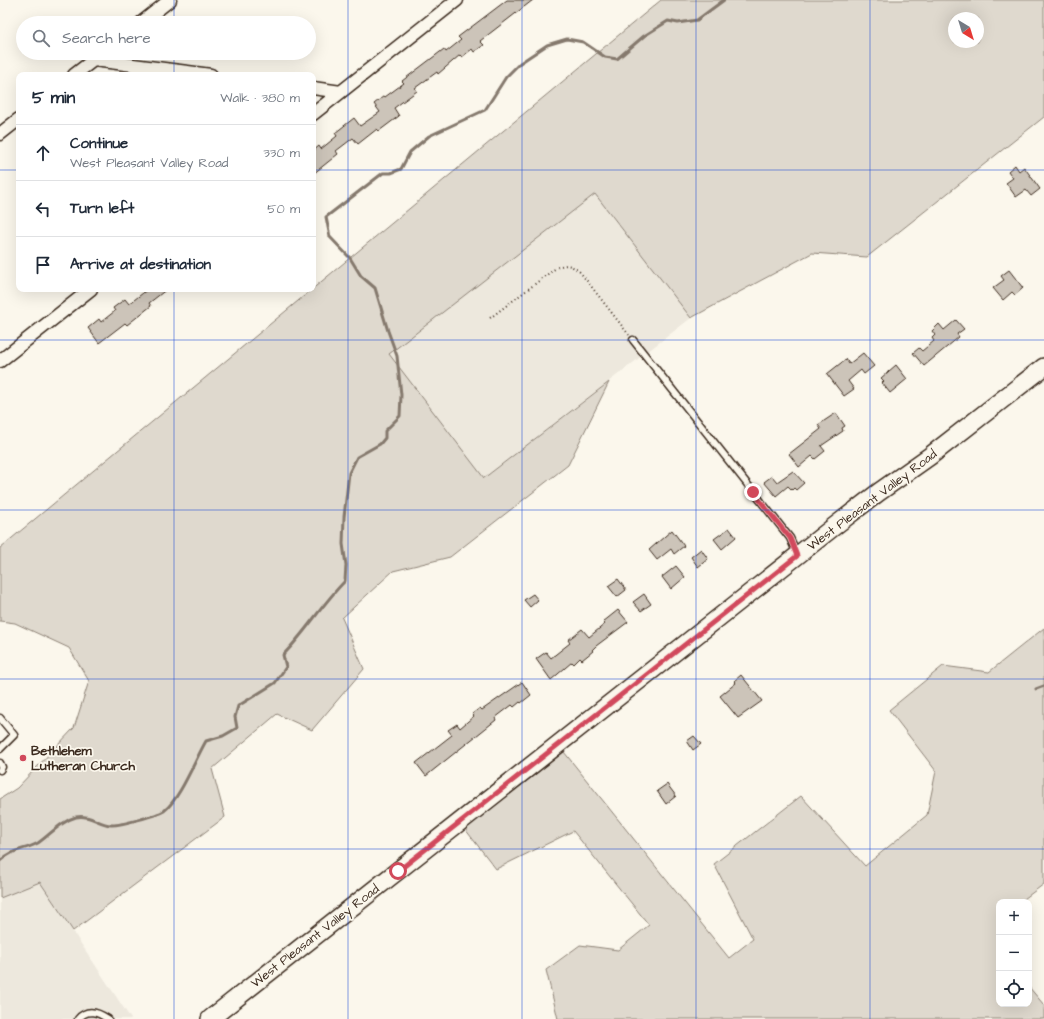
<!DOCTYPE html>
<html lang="en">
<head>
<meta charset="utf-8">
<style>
	:root { --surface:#fff; --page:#f6f6f7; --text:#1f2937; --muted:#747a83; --line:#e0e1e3 }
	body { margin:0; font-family:"Architects Daughter",sans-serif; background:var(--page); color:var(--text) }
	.controls { position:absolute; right:12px; bottom:12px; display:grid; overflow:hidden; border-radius:8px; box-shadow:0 4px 16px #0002 }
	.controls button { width:36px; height:36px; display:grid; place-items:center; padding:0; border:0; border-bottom:1px solid var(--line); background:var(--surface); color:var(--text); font:20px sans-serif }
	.compass { position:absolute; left:948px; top:12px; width:36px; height:36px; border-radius:50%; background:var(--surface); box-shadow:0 4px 16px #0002; rotate:142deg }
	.stop { position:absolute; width:12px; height:12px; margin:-9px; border:3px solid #d1495b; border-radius:50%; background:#fff }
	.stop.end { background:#d1495b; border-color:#fff; box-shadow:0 1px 4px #0008 }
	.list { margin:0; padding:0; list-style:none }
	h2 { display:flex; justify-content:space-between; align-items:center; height:52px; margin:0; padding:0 16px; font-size:17px }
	h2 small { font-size:13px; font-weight:400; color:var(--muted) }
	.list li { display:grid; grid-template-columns:26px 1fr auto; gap:12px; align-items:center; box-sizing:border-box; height:56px; padding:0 16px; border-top:1px solid var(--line) }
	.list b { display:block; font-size:15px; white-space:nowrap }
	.list p { margin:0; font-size:13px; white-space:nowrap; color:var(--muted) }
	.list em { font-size:13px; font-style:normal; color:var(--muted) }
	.icon { flex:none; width:22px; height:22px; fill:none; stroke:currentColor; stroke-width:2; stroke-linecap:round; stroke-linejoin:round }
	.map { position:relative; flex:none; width:1044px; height:1019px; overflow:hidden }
	.search { position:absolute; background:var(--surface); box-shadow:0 4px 16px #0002; left:16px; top:16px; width:300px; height:44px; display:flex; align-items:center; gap:10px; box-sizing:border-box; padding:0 14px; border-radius:22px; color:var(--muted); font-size:15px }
	.panel { position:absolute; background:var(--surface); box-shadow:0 4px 16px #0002; left:16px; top:72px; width:300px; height:220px; border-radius:8px }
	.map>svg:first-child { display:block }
</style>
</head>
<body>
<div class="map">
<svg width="1044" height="1019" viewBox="0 0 1044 1019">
	<rect width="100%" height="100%" fill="#fbf7ec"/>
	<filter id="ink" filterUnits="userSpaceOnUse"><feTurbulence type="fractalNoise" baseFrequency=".025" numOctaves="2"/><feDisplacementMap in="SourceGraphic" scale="8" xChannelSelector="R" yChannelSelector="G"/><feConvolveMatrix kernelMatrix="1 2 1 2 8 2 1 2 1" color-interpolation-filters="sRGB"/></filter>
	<g filter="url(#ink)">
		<path fill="#ede8dd" d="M 595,194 L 691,318 L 484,478 L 388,354 Z
			M 40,882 L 131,1019 L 0,1019 L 0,898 Z"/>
		<path fill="#dfd9ce" stroke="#8d8276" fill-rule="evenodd" d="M 661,0 L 1044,0 L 1044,117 L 867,257 L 812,253 L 691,318 L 595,194 L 389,354 L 484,478 L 609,382 L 568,465 L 450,557 L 393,571 L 342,618 L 364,669 L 312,730 L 277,714 L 212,769 L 225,817 L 73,931 L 40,882 L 0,898 L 0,799 L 17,788 L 74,728 L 89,681 L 69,648 L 15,623 L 0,621 L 0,548 ZM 954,18 L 978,18 L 978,42 L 954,42 Z
			M 1044,628 L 1044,884 L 1020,902 L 999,902 L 999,1004 L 1029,1004 L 1029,987 L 1044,1005 L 1044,1019 L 558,1019 L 546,970 L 580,945 L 618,950 L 649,925 L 573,831 L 496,869 L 465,829 L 564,752 L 729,958 L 753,939 L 714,864 L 801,796 L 865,866 L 927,815 L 936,771 L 889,710 L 943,666 L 989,672 Z"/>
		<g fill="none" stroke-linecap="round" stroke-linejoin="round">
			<path stroke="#85796d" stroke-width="3" d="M 1036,689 L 1044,686
				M 0,861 C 14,848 23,851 38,843 C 50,835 61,821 76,817 C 89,814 99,824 111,825 C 118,826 158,815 164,811 C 180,799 195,760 206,741 L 223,736 L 237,728 L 235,717 L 238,706 L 275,683 L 286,667 L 283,655 C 306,632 322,604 345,581 L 346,565 L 343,544 L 344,517 L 349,473 L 357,457 L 380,444 L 385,438 L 385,431 L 400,416 L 401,395 L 397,356 L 388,331 L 375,288 L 361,276 L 350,258 L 330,237 L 326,217 L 383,173 L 391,173 L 401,169 L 410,152 L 429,136 L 485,110 L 506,77 L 520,63 L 547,45 L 567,39 L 583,42 L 605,57 L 617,59 L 644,36 L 668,21 L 678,23 L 697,20 L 724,0"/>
		</g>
		<path fill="#ccc4b9" stroke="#3b2a1e" d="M 507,0 L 533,0 L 480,41 L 484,45 L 474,52 L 472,49 L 462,57 L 460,55 L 438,74 L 437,72 L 415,88 L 417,91 L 394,108 L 399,116 L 379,131 L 377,129 L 358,144 L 353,138 L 336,151 L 338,154 L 313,174 L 313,151 L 319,146 L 321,149 L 337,136 L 335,133 L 354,118 L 360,126 L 380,112 L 374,104 L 384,96 L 385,97 L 404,83 L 402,81 L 444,49 L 446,52 L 461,40 L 458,37 Z
			M 1015,165 L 1019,171 L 1024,167 L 1040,189 L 1031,196 L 1026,190 L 1016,197 L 1006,183 L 1013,178 L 1008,171 Z
			M 1009,270 L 1023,288 L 1015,295 L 1012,292 L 1003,300 L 993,288 L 1004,280 L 1001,276 Z
			M 148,289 L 167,289 L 149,303 L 151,306 L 127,325 L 125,323 L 99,343 L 88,328 L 99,319 L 101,322 L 115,311 L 113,308 L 125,299 L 129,304 Z
			M 956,320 L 964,329 L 957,334 L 959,337 L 924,366 L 913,353 L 919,348 L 922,351 L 934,341 L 932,338 L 935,335 L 932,331 L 939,324 L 944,330 Z
			M 863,353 L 874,366 L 864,374 L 861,370 L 848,381 L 854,389 L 844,396 L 827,374 L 846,359 L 849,364 Z
			M 896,365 L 907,379 L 890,393 L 882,383 L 884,381 L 881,378 Z
			M 836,413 L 845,426 L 842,428 L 843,431 L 821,446 L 825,451 L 815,459 L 812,456 L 799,467 L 789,454 L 821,429 L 818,425 Z
			M 793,471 L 804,483 L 796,490 L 794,488 L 792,490 L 788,486 L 776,496 L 764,482 L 772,476 L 777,482 Z
			M 729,528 L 736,537 L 722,549 L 714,539 Z
			M 672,530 L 684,546 L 674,554 L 671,549 L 657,560 L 649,550 Z
			M 701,549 L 708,559 L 698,567 L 691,557 Z
			M 676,566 L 685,577 L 671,589 L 662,577 Z
			M 618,579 L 626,590 L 617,597 L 608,586 Z
			M 533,594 L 538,600 L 530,607 L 524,600 Z
			M 644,594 L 651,604 L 641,611 L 633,602 Z
			M 618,610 L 628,622 L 596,646 L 592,650 L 593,651 L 582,660 L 580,658 L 574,664 L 572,662 L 551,680 L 536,659 L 546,652 L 551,658 L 570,643 L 568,640 L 582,629 L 589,637 L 605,624 L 603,622 Z
			M 741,675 L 762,701 L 738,718 L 720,696 L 736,683 L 734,681 Z
			M 522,682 L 531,695 L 521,703 L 520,702 L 514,707 L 512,705 L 495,718 L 496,720 L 426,776 L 416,763 L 452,735 L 448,730 L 457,724 L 460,728 L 474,716 L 472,714 L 480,708 L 482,710 Z
			M 694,736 L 701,744 L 693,750 L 687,741 Z
			M 667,784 L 676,796 L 666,804 L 657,791 Z"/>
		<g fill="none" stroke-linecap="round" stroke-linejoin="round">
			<g stroke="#3b2a1e" stroke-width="9">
				<path id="service" d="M 633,340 L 790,538 L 797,554
					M 0,718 L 14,735 L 0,749
					M 0,763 L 2,767 L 0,770
					M 78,1019 C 87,1008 98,1012 108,1019"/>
			</g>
			<g stroke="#3b2a1e" stroke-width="15">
				<path id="minor" d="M 141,23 L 170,0
					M 94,60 L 211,75
					M 74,75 L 100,55
					M 313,88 L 341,92
					M 313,114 L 457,0
					M 0,134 L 19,119
					M 0,361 L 91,289"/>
			</g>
			<g stroke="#3b2a1e" stroke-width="20">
				<path id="secondary" d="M 210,1019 L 836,525 L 879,492 L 930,456 L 1044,367"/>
			</g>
			<path stroke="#3b2a1e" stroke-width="2" stroke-dasharray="1 3" stroke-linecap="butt" d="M 490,318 L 556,268 C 567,263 571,265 580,272 L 629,335"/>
			<use href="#service" stroke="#fbf7ec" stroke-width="6"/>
			<use href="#minor" stroke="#fbf7ec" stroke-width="12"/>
			<use href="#secondary" stroke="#fbf7ec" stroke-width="17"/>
		</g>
	</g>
	<g fill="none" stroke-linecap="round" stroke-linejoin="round" filter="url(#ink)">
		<path stroke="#d1495b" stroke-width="5" d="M 398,871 L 797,556 L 790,538 L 753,492"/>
	</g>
	<path fill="none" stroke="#1d4ed8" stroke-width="1" stroke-opacity="0.55" d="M 174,0 L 174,23M 348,0 L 348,1019M 522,0 L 522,1019M 696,0 L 696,1019M 870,0 L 870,1019M 174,53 L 174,75M 0,170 L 19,170M 313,170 L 1044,170M 174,289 L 174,1019M 0,340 L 1044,340M 0,510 L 1044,510M 0,679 L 1044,679M 0,849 L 1044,849"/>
	<circle fill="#d1495b" stroke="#fbf7ec" stroke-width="1.5" cx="23" cy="758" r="4"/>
	<g text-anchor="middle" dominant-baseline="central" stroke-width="3.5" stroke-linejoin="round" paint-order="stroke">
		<g font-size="13" fill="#3b2a1e" stroke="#fbf7ec">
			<text transform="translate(872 500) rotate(-37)">West Pleasant Valley Road</text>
			<text transform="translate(315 936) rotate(-38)">West Pleasant Valley Road</text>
		</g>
		<g font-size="13" font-weight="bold" fill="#3b2a1e" stroke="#fbf7ec" text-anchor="start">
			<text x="31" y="751">Bethlehem<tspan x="31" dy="15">Lutheran Church</tspan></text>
		</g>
	</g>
</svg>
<div class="controls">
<button>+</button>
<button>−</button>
<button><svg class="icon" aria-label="locate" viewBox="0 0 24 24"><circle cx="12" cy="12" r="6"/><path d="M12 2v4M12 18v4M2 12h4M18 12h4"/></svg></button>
</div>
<svg class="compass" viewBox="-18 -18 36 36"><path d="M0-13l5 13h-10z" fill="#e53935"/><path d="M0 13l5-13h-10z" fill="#747a83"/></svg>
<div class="stop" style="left:398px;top:871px"></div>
<div class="stop end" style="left:753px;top:492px"></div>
<div class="search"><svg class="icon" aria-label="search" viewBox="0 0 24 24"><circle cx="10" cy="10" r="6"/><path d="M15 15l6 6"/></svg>Search here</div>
<section class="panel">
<h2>5 min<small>Walk · 380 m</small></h2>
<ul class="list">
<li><svg class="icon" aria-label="ahead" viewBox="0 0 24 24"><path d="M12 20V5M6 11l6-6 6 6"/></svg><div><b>Continue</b><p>West Pleasant Valley Road</p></div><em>330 m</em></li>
<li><svg class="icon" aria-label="left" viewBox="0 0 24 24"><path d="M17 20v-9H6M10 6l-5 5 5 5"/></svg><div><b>Turn left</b></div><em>50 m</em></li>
<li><svg class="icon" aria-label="arrive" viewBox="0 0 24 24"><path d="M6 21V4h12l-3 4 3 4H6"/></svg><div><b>Arrive at destination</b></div></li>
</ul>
</section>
</div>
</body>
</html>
